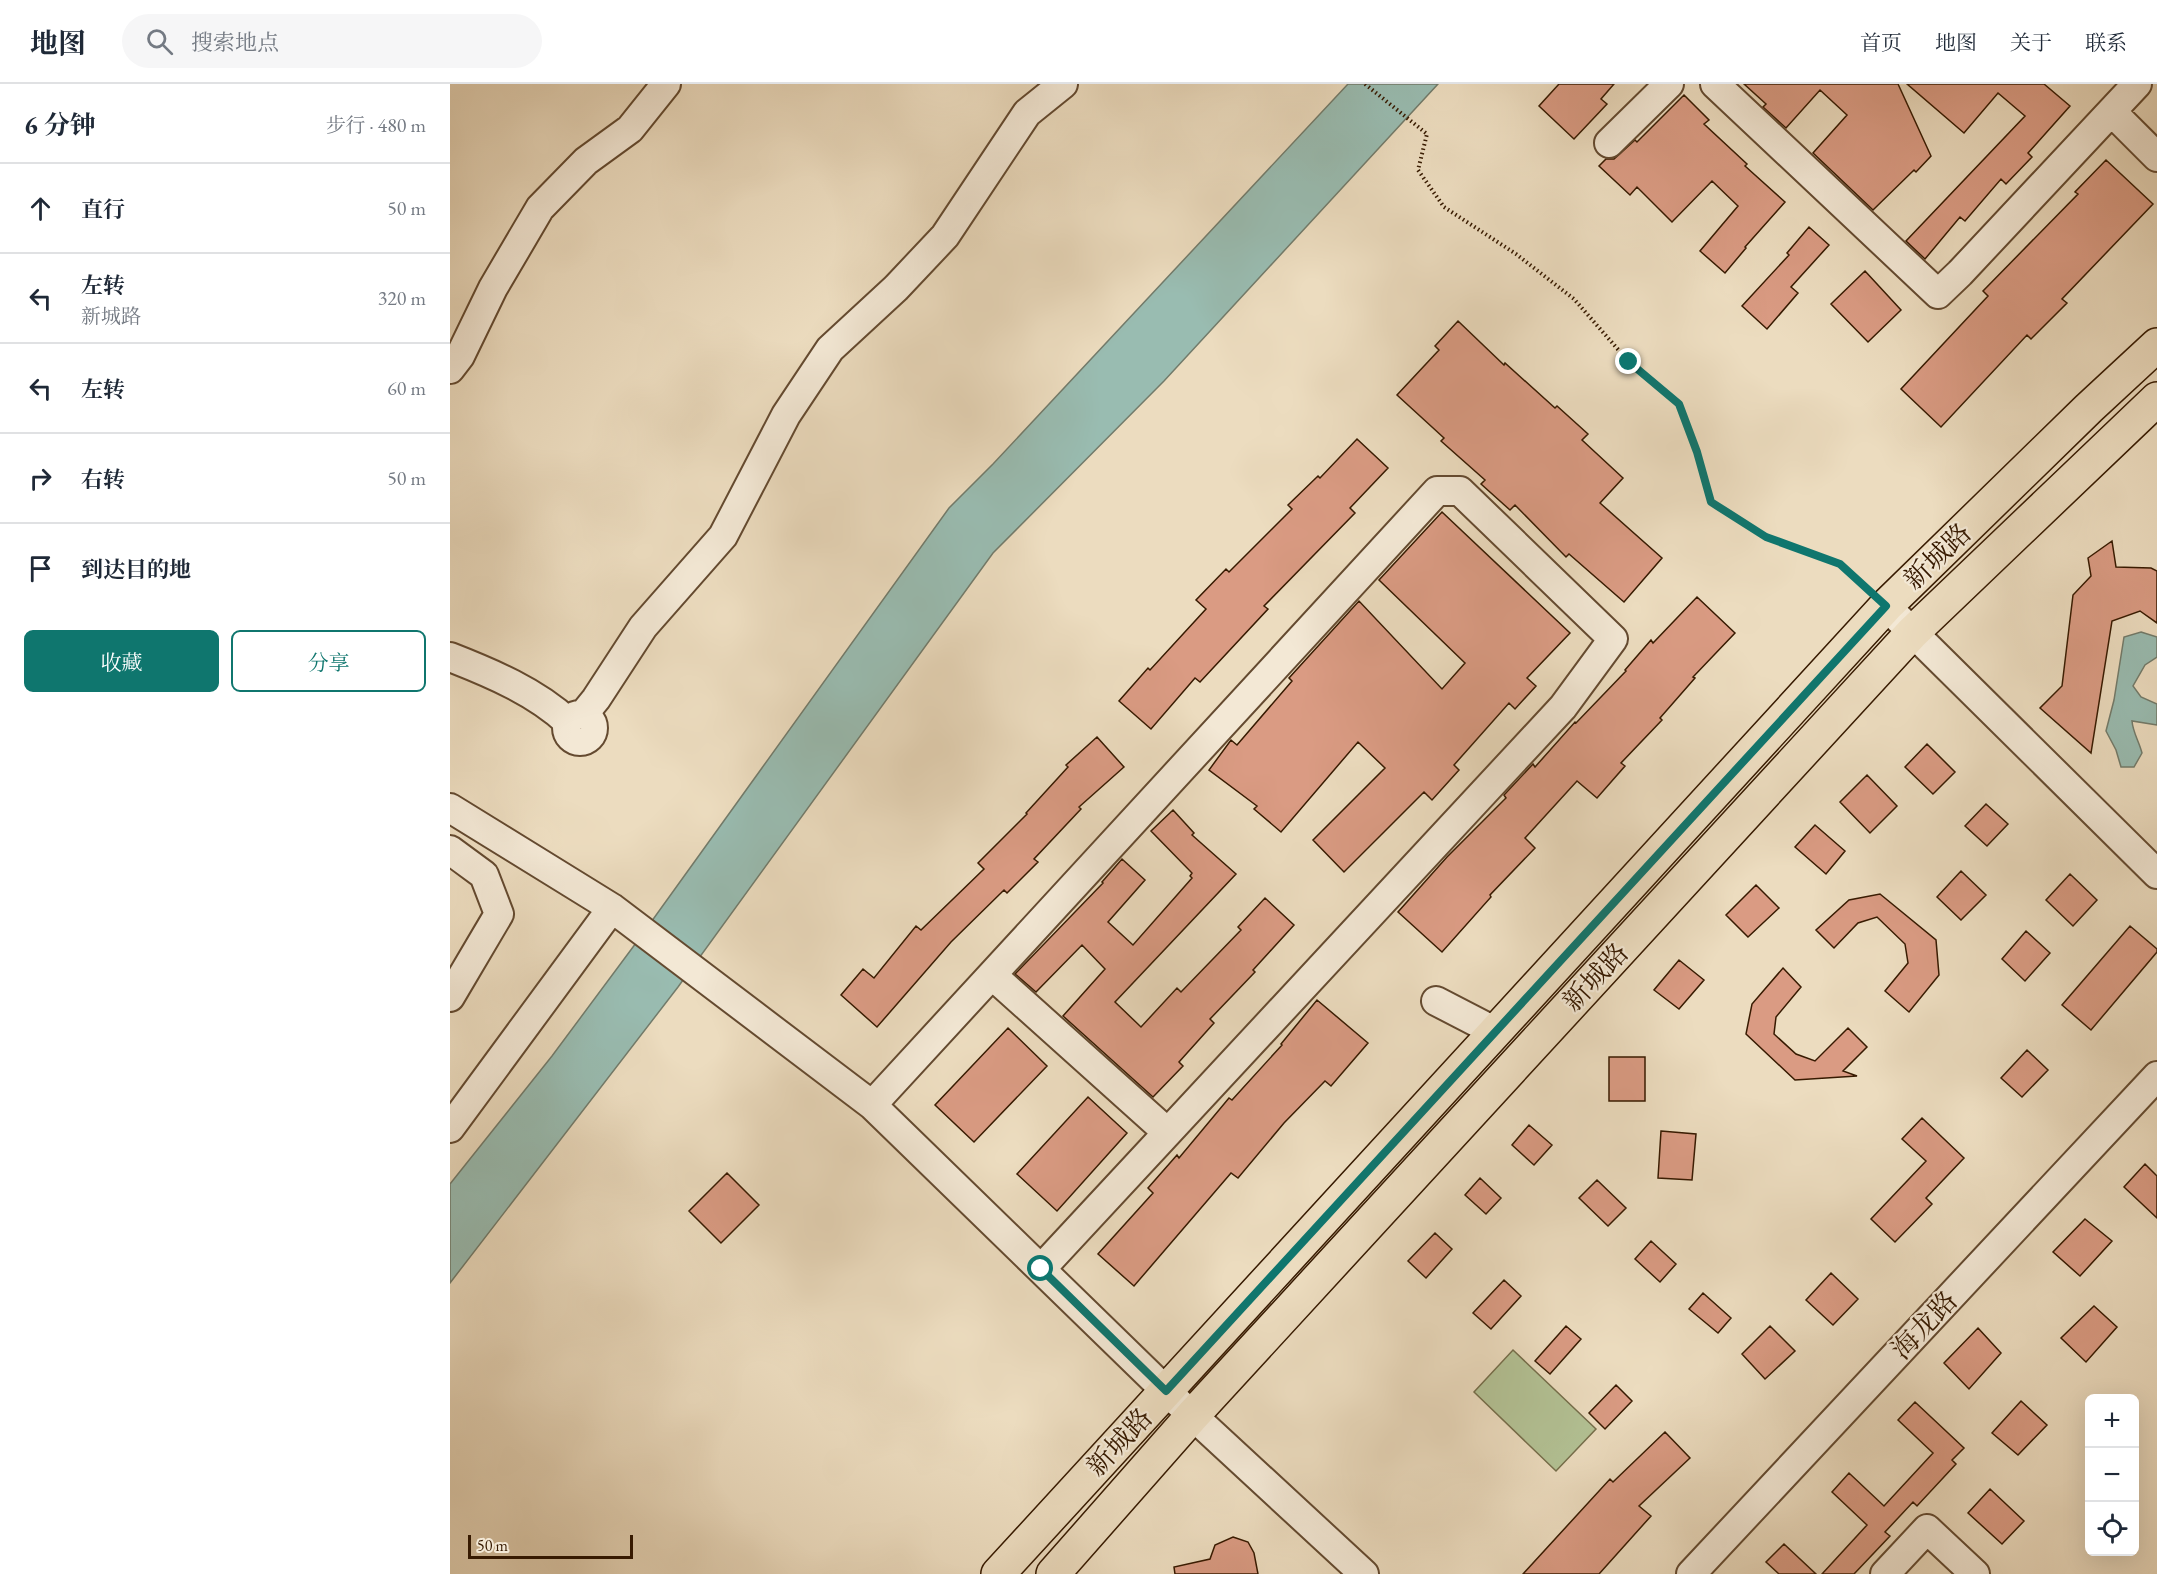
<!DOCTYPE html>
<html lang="zh">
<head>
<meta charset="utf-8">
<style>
	:root { --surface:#fff; --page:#f6f6f7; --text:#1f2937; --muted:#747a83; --line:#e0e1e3; --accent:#0f766e }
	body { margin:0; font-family:"EB Garamond","Noto Serif SC",serif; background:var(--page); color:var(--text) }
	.controls { position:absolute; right:18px; bottom:18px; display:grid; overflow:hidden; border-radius:9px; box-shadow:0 6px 24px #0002 }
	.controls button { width:54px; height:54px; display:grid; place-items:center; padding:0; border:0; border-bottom:2px solid var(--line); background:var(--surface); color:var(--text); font:30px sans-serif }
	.scale { position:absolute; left:18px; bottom:15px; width:165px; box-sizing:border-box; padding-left:6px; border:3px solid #371a01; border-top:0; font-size:16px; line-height:21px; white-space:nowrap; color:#371a01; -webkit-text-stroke:4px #f3e8d5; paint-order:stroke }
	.stop { position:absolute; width:18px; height:18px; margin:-14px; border:4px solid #0f766e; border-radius:50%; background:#fff }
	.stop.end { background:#0f766e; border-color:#fff; box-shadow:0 2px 6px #0008 }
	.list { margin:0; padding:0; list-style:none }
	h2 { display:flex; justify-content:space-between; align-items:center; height:78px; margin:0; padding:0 24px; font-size:26px }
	h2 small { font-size:20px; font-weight:400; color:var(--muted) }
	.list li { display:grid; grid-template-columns:39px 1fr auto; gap:18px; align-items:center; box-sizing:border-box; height:90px; padding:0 24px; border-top:2px solid var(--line) }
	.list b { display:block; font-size:22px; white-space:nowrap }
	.list p { margin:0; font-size:20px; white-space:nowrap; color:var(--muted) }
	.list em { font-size:20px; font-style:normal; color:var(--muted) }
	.actions { display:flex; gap:12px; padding:18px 24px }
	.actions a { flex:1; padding:14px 0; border:2px solid var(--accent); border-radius:9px; text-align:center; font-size:21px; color:var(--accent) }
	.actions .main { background:var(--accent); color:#fff }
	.icon { flex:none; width:33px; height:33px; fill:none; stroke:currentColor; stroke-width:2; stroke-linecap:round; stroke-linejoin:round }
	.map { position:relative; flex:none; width:1707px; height:1490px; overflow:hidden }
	header { display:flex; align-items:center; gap:36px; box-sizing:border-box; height:84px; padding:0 30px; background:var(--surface); border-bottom:2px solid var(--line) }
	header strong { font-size:28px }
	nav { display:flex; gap:33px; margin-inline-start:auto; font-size:21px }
	.search { width:420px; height:54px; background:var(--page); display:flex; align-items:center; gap:15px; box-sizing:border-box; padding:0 21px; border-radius:33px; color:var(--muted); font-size:22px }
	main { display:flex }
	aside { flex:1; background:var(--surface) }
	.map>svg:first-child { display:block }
</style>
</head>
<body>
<header>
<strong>地图</strong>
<div class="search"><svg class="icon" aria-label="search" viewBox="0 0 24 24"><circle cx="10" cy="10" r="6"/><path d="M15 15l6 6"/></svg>搜索地点</div>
<nav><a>首页</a><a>地图</a><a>关于</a><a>联系</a></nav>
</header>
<main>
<aside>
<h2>6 分钟<small>步行 · 480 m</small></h2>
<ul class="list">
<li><svg class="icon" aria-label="ahead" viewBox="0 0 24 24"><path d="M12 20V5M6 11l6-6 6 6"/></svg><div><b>直行</b></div><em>50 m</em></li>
<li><svg class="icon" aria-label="left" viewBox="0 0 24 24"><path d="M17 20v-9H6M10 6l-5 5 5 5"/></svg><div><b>左转</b><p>新城路</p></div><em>320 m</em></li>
<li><svg class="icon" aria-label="left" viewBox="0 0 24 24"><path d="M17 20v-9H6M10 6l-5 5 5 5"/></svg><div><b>左转</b></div><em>60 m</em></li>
<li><svg class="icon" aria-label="right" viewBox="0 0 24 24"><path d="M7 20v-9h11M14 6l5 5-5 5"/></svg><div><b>右转</b></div><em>50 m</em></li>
<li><svg class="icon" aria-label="arrive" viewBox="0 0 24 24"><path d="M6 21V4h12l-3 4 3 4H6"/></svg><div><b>到达目的地</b></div></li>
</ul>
<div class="actions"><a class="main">收藏</a><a>分享</a></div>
</aside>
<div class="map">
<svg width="1707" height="1490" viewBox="0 0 1707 1490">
	<rect width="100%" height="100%" fill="#ecdcbf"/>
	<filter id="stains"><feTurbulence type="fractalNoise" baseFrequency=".00333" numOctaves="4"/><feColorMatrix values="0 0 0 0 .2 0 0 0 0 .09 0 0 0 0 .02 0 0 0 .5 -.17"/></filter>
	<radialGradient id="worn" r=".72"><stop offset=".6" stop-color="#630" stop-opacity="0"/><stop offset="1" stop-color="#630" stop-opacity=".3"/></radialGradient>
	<path fill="#b3c295" stroke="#756e4b" stroke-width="1.5" d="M 1063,1266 L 1146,1345 L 1106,1387 L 1024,1308 Z"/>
	<path fill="#99bcb1" stroke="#727b6b" stroke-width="1.5" d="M 898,0 L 988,0 L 714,297 L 543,469 L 228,903 L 0,1199 L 0,1100 L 102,972 L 186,859 L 499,424 L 543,380 Z
		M 1691,548 L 1707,553 L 1707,573 L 1695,581 L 1683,602 L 1691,613 L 1707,620 L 1707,641 L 1682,637 C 1683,649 1689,657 1692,669 L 1684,683 L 1671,683 L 1666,666 L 1656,647 L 1664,616 L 1674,553 Z"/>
	<path fill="#da9b83" stroke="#371a01" stroke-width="1.5" d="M 1109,0 L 1164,0 L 1151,15 L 1157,20 L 1124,55 L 1089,22 Z
		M 1294,0 L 1448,0 L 1481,72 L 1466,88 L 1464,86 L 1423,126 L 1363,69 L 1397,31 L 1370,6 L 1336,44 L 1313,23 L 1316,20 Z
		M 1457,0 L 1594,0 L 1620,22 L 1578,69 L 1582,73 L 1556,100 L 1551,95 L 1515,137 L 1510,133 L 1475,175 L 1456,157 L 1575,32 L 1548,9 L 1514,49 Z
		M 1234,11 L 1259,36 L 1254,40 L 1297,80 L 1295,82 L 1335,118 L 1295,163 L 1296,164 L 1275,189 L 1250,167 L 1288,122 L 1262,97 L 1222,138 L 1187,103 L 1180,111 L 1149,82 L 1156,75 L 1164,75 L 1185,56 L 1187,58 Z
		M 1656,76 L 1703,120 L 1612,215 L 1617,219 L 1581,255 L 1577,251 L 1491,343 L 1451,305 L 1538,212 L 1533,207 L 1628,110 L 1625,108 Z
		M 1359,143 L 1379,161 L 1341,203 L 1348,209 L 1317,245 L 1292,222 L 1339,171 L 1337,169 Z
		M 1415,187 L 1451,226 L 1418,258 L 1381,220 Z
		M 1008,237 L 1054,281 L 1055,279 L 1105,324 L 1107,322 L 1138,350 L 1132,356 L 1173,394 L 1150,419 L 1212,474 L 1174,518 L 1119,470 L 1116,473 L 1065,421 L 1060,426 L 1031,400 L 1035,396 L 991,357 L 994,354 L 947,311 L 989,266 L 985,262 Z
		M 907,355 L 938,384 L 900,424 L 905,429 L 814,522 L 818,525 L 750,598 L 745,594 L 701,645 L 669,617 L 698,584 L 700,586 L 756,525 L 746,516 L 776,485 L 779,488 L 842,425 L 838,421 L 868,392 L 870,394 Z
		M 992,428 L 1120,549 L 1077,594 L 1086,602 L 1065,625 L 1059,619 L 1004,681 L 1009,686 L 982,716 L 974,708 L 894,788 L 863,756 L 935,684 L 908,658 L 831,748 L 804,725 L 807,722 L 759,686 L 781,656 L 787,661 L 842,597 L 839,594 L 909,517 L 992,605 L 1015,579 L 929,496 Z
		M 1662,457 L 1666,483 L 1701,484 L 1707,487 L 1707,539 L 1690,527 L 1662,537 L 1641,669 L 1590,624 L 1612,602 L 1623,511 L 1641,492 L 1638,474 Z
		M 1247,513 L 1285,549 L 1243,593 L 1245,594 L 1210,634 L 1212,636 L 1171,679 L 1175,682 L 1147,714 L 1127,697 L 1075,754 L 1085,764 L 1040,811 L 1041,813 L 992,868 L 948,828 L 997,773 L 1056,714 L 1054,711 L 1083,680 L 1085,683 L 1125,638 L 1126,639 L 1176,587 L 1175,586 L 1201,556 L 1203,559 Z
		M 647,653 L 674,683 L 629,723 L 631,725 L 584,775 L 588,778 L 557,809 L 554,806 L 501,858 L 427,943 L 391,911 L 413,885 L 424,894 L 466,842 L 471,846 L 534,785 L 528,779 L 577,730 L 576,729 L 618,683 L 616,681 Z
		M 1477,660 L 1505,688 L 1483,710 L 1455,683 Z
		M 1417,691 L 1447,722 L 1420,749 L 1390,718 Z
		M 1536,720 L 1558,740 L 1537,762 L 1515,742 Z
		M 723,726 L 744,749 L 742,751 L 786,790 L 665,918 L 691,943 L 727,904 L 731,908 L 791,846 L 788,843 L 815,814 L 844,841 L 803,886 L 805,888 L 760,935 L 764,939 L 729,978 L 733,982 L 703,1013 L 613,932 L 655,885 L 632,861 L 586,908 L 565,890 L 653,799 L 652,798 L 672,775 L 695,796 L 658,838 L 683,861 L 742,794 L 740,792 L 742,789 L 701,747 Z
		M 1365,741 L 1395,767 L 1376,790 L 1345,763 Z
		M 1511,787 L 1536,811 L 1511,836 L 1487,813 Z
		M 1620,790 L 1647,816 L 1623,842 L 1596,816 Z
		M 1306,801 L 1329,824 L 1298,853 L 1276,831 Z
		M 1430,810 L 1486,856 L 1489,891 L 1459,928 L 1435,907 L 1458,879 L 1455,860 L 1427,833 L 1408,839 L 1384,864 L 1366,846 L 1399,816 Z
		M 1680,842 L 1707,865 L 1707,868 L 1641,946 L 1612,921 Z
		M 1576,847 L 1600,869 L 1575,897 L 1552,875 Z
		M 1229,876 L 1254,896 L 1229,925 L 1204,906 Z
		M 1333,884 L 1351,903 L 1326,933 L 1324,950 L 1346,970 L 1365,977 L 1398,944 L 1417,963 L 1393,987 L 1407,992 L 1345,996 L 1296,950 L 1302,920 Z
		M 867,916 L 918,959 L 881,1002 L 875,997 L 834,1039 L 788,1094 L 781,1089 L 684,1202 L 648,1170 L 703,1109 L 698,1104 L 727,1071 L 729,1074 L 779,1014 L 782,1016 L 832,961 L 831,960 Z
		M 558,944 L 597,982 L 524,1058 L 485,1021 Z
		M 1577,966 L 1598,986 L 1572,1013 L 1551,994 Z
		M 1159,973 L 1195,973 L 1195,1017 L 1159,1017 Z
		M 638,1013 L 677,1049 L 607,1127 L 567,1090 Z
		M 1472,1034 L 1514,1074 L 1476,1114 L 1482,1120 L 1445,1158 L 1421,1135 L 1476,1077 L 1452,1055 Z
		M 1079,1041 L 1102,1061 L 1084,1081 L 1062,1061 Z
		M 1211,1047 L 1246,1050 L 1242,1096 L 1208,1094 Z
		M 1695,1080 L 1707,1092 L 1707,1134 L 1674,1103 Z
		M 277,1089 L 309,1121 L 271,1159 L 239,1127 Z
		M 1030,1094 L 1051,1114 L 1036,1130 L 1015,1111 Z
		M 1147,1096 L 1176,1124 L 1158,1142 L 1129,1114 Z
		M 1635,1135 L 1662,1157 L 1630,1192 L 1603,1168 Z
		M 985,1149 L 1002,1165 L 976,1194 L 958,1177 Z
		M 1201,1157 L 1226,1180 L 1210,1198 L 1185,1175 Z
		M 1381,1189 L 1408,1215 L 1383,1241 L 1356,1216 Z
		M 1054,1196 L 1071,1212 L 1041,1245 L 1023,1229 Z
		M 1253,1209 L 1281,1234 L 1268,1249 L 1239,1225 Z
		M 1644,1222 L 1667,1243 L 1636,1278 L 1611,1254 Z
		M 1116,1242 L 1131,1255 L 1100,1290 L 1085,1277 Z
		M 1320,1242 L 1345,1267 L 1315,1295 L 1292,1270 Z
		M 1528,1244 L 1551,1269 L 1519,1305 L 1494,1279 Z
		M 1166,1301 L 1182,1317 L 1155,1345 L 1139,1329 Z
		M 1571,1317 L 1597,1341 L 1568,1371 L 1542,1349 Z
		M 1465,1318 L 1514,1364 L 1502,1376 L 1506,1380 L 1467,1422 L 1463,1418 L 1435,1448 L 1440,1452 L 1404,1490 L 1372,1490 L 1417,1441 L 1382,1408 L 1399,1389 L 1434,1422 L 1483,1369 L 1448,1336 Z
		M 1215,1348 L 1240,1374 L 1189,1422 L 1201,1432 L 1149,1490 L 1073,1490 L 1160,1395 L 1163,1398 Z
		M 1540,1405 L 1574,1437 L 1552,1460 L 1518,1429 Z
		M 783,1453 L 798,1458 L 804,1469 L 808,1490 L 725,1490 L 724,1483 L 760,1475 L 765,1461 Z
		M 1334,1460 L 1366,1490 L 1329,1490 L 1316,1478 Z"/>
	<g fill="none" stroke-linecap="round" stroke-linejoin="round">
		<g stroke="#644a30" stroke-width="32">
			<path id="minor" d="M 1265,0 L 1488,210 L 1510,189 L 1687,0
				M 1662,28 L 1707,73
				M 1159,59 L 1219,0
				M 0,285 L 10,272 L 43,204 L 90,124 L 136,77 L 180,45 L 216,0
				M 1436,522 L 1707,790
				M 0,573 C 41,589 86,608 118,638
				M117 644a13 13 0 1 1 26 0a13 13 0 1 1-26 0Z
				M 133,631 L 146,615 L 193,543 L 273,452 L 336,331 L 380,265 L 446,204 L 495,152 L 577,29 L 613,0
				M 0,724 L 162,824 L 422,1021 L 716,1307 L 914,1490
				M 0,766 L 34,791 L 49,830 L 0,913
				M 542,891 L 717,1048
				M 986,917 L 1046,948
				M 422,1021 L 987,407 L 1010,407 L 1163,555 L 1113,623 L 591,1185
				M 0,1044 L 162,824
				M 1241,1490 L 1707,992
				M 1435,1490 L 1477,1445 L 1525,1490"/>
		</g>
		<g stroke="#371a01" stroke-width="36">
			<path id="major" d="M 548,1490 L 1436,522 L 1639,324 L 1707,261
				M 603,1490 L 743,1331 L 1462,549 L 1707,315"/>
		</g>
		<path stroke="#371a01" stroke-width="4" stroke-dasharray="1.5 3" stroke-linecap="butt" d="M 915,0 L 977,50 L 968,86 L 994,123 L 1066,170 L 1124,215 L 1179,278 L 1229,320 L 1247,368 L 1261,418 L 1316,453 L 1390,480 L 1418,505"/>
		<use href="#minor" stroke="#f3e8d5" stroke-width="28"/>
		<use href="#major" stroke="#ecdcbf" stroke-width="33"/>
	</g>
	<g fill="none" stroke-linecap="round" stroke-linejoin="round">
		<path stroke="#0f766e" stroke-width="8" d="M 591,1185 L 716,1307 L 1436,522 L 1390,480 L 1316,453 L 1261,418 L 1247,368 L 1229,320 L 1179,278"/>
	</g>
	<g text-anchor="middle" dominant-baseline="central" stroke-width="4.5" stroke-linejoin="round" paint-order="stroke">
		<g font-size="27" fill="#371a01" stroke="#f3e8d5">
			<text transform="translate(1487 472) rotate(-44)">新城路</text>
			<text transform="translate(1145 893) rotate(-47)">新城路</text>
			<text transform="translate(1474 1241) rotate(-47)">海龙路</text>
			<text transform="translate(669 1358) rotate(-47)">新城路</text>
		</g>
	</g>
	<rect width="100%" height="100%" filter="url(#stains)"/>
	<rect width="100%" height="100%" fill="url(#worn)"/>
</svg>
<div class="controls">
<button>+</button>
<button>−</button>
<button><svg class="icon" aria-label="locate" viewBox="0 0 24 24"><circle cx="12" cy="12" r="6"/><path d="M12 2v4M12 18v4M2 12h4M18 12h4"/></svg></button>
</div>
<div class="scale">50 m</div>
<div class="stop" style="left:591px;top:1185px"></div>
<div class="stop end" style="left:1179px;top:278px"></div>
</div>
</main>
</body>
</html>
